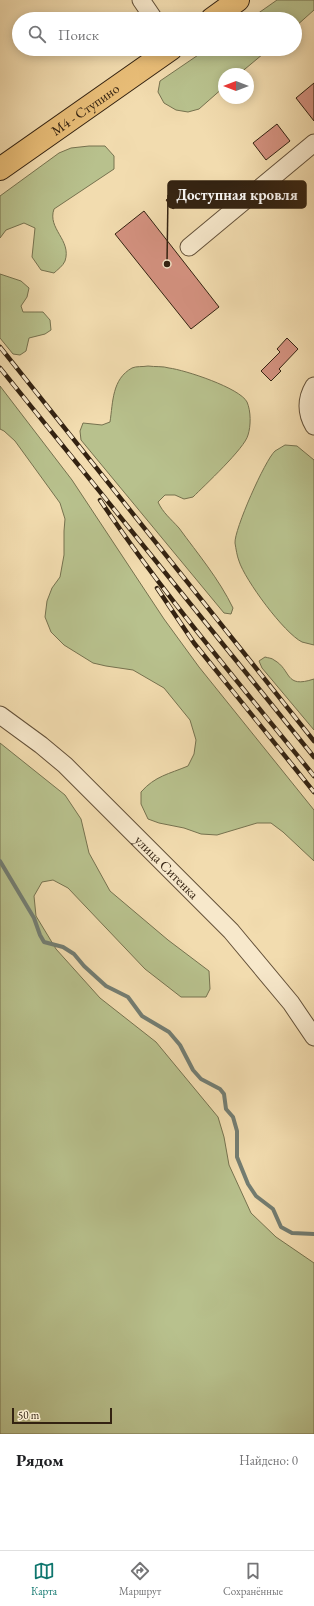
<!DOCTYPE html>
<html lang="ru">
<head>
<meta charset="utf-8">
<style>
	:root { --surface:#fff; --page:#f2f2f2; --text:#202124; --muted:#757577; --line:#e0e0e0; --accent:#0f766e }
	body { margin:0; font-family:"EB Garamond",serif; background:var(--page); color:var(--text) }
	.compass { position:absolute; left:218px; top:68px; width:36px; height:36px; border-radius:50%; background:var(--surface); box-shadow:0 2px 10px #0003; rotate:270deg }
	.scale { position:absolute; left:12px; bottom:10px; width:100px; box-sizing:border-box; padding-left:4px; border:2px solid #321; border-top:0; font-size:11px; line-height:14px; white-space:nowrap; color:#321; -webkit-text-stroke:3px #f7e8cb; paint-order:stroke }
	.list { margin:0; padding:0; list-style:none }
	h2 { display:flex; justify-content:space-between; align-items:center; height:52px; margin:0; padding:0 16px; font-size:17px }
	h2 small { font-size:13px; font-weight:400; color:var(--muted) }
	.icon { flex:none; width:22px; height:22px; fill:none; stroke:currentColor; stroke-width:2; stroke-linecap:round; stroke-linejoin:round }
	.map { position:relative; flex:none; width:314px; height:1434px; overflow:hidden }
	.search { position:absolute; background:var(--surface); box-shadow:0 2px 10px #0003; left:12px; right:12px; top:12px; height:44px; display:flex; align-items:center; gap:10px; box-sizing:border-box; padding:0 14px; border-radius:22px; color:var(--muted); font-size:15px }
	.sheet { height:116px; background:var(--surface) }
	nav { display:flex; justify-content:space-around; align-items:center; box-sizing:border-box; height:56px; border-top:1px solid var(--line); background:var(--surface); font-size:11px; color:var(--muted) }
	nav a { display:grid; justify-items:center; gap:2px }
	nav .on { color:var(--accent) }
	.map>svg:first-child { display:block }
</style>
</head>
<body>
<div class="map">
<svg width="314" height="1434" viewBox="0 0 314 1434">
	<rect width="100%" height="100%" fill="#f2dcaf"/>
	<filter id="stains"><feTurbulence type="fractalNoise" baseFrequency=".005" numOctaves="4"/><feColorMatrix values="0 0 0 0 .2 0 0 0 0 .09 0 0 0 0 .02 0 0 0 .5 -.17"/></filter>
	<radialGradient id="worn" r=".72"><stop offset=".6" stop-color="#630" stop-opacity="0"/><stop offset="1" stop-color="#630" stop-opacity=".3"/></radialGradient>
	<path fill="#b8c18d" stroke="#76724f" d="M 277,0 L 314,0 L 314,10 L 295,27 L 295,19 L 250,19 Z
		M 207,49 L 269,49 L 239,74 L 224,74 L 224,87 L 199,109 L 188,112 L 176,110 L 164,103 L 158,92 L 160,81 Z
		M 89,146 L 105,146 L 114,156 L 114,169 L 54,209 C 47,229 72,240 65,261 C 63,266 57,270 54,273 L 41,270 L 32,257 L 35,228 L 24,223 L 6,230 L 0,238 L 0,196 L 59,153 L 71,148 Z
		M 0,274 L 21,281 L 29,288 L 27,297 L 21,306 L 23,312 L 43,312 L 50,320 L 51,330 L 45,334 L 29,338 L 26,351 L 20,355 L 13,354 L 0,338 Z
		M 148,366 C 155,367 163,366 169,368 C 185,370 240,388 247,402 C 251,411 251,426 248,435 C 245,448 204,486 193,497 L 184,499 L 175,495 L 165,495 L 158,502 C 163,513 171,519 179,528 C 198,554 219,579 233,608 L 231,614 L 224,613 L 81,440 L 80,431 L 83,423 L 102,425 L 110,422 C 113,402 112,379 132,368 C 136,366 143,367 148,366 Z
		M 0,386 L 72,480 L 164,619 L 199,667 L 314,810 L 314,861 L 283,832 L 271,823 L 257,823 L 217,835 L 201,834 L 184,828 L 159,823 L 148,819 L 141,804 L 141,792 C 155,776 169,774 188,766 L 194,754 L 196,740 L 190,720 L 164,688 L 133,670 L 106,666 L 93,663 L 64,645 L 51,632 L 45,617 L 47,601 L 52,588 L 60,577 L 64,555 L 64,531 L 65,519 L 60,503 L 15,441 L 4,431 L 0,429 Z
		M 285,445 L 297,446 L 314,460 L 314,645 C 310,644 306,643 302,642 C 284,633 245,580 239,561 C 237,556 236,549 235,543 C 234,530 265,460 275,451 C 278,449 282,447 285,445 Z
		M 265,657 C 268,658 272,658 274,660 C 292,670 284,689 314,679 L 314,730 L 262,668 L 259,661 Z
		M 0,743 L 65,795 L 81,819 L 89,853 L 110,891 L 168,940 L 209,971 L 210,989 L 206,997 L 181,997 L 145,969 L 68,888 L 53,880 L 42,882 L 34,896 L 36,916 L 56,949 L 100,998 L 156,1042 L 218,1117 L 224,1137 L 229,1165 L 251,1213 L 276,1237 L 314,1263 L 314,1434 L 0,1434 Z"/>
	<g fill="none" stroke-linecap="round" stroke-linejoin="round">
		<path stroke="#737d72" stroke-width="4" d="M 0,861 L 34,918 L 40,935 L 44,942 L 63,947 L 74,954 L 84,966 L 106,986 L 128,997 L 142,1016 L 169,1032 L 180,1045 L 193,1070 L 201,1079 L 220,1089 L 224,1094 L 226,1109 L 233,1117 L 237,1131 L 237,1157 L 248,1184 L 256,1196 L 273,1209 L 281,1227 L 292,1233 L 314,1234"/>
	</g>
	<path fill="#d3917f" stroke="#321" d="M 314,83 L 314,121 L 296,98 Z
		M 277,124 L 290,141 L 266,160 L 253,143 Z
		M 180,189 L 187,198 L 173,209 L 166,200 Z
		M 144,211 L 219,307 L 191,329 L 115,234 Z
		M 287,338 L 298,349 L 279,369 L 281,371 L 271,381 L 261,371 L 280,352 L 277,349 Z"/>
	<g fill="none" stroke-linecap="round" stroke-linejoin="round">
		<g stroke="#635038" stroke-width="19">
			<g id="minor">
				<path d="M 141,0 L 154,19"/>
				<path d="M 189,247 L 314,143"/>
				<path d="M 314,386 C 306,399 306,413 314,426"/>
				<path id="s1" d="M 0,715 L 41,745 L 65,765 L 231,931 L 291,1003 L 314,1037"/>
			</g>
		</g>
		<g stroke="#321" stroke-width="24">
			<g id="major">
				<path d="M 212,19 L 238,0"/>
				<path id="s2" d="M 0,169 L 171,49"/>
			</g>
		</g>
		<use href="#minor" stroke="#f7e8cb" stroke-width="17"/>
		<use href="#major" stroke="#e9be78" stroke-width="22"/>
		<g stroke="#321" stroke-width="4.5">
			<path id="rail" d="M 0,347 L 314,741
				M 0,368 L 314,757
				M 100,500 C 165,597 241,685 314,776
				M 157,588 L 194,643 L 314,792"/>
		</g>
		<use href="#rail" stroke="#f7e8cb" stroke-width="3" stroke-dasharray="9" stroke-linecap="butt"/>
	</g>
	<g text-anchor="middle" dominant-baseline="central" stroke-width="3" stroke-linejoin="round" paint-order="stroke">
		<g font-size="14" fill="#321" stroke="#f7e8cb">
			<text stroke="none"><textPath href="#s2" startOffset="104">М4 - Ступино</textPath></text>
			<text stroke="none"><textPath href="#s1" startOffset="226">улица Ситенка</textPath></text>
		</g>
	</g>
	<path fill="none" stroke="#321" stroke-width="1.5" d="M167 264L168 195"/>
	<circle fill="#321" stroke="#f7e8cb" stroke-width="1.5" cx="167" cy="264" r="4"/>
	<rect fill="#321" stroke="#321" stroke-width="1.5" x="168" y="181" width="138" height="27" rx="4"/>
	<g font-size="15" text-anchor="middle" font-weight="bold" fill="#fff">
		<text x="237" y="200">Доступная кровля</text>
	</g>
	<rect width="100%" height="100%" filter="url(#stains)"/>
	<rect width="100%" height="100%" fill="url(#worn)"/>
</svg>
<svg class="compass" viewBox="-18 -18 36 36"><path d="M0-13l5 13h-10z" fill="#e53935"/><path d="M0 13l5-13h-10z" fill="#757577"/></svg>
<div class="scale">50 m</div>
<div class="search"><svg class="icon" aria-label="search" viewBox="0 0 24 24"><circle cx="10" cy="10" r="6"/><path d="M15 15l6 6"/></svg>Поиск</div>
</div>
<section class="sheet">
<h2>Рядом<small>Найдено: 0</small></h2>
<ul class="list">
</ul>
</section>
<nav>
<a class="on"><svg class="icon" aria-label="map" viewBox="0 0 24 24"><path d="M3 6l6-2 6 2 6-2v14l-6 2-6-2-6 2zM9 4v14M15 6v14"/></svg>Карта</a>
<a><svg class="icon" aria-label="directions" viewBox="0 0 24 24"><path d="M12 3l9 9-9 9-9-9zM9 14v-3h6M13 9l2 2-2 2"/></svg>Маршрут</a>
<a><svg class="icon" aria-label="saved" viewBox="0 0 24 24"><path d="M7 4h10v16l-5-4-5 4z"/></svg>Сохранённые</a>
</nav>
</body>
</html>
